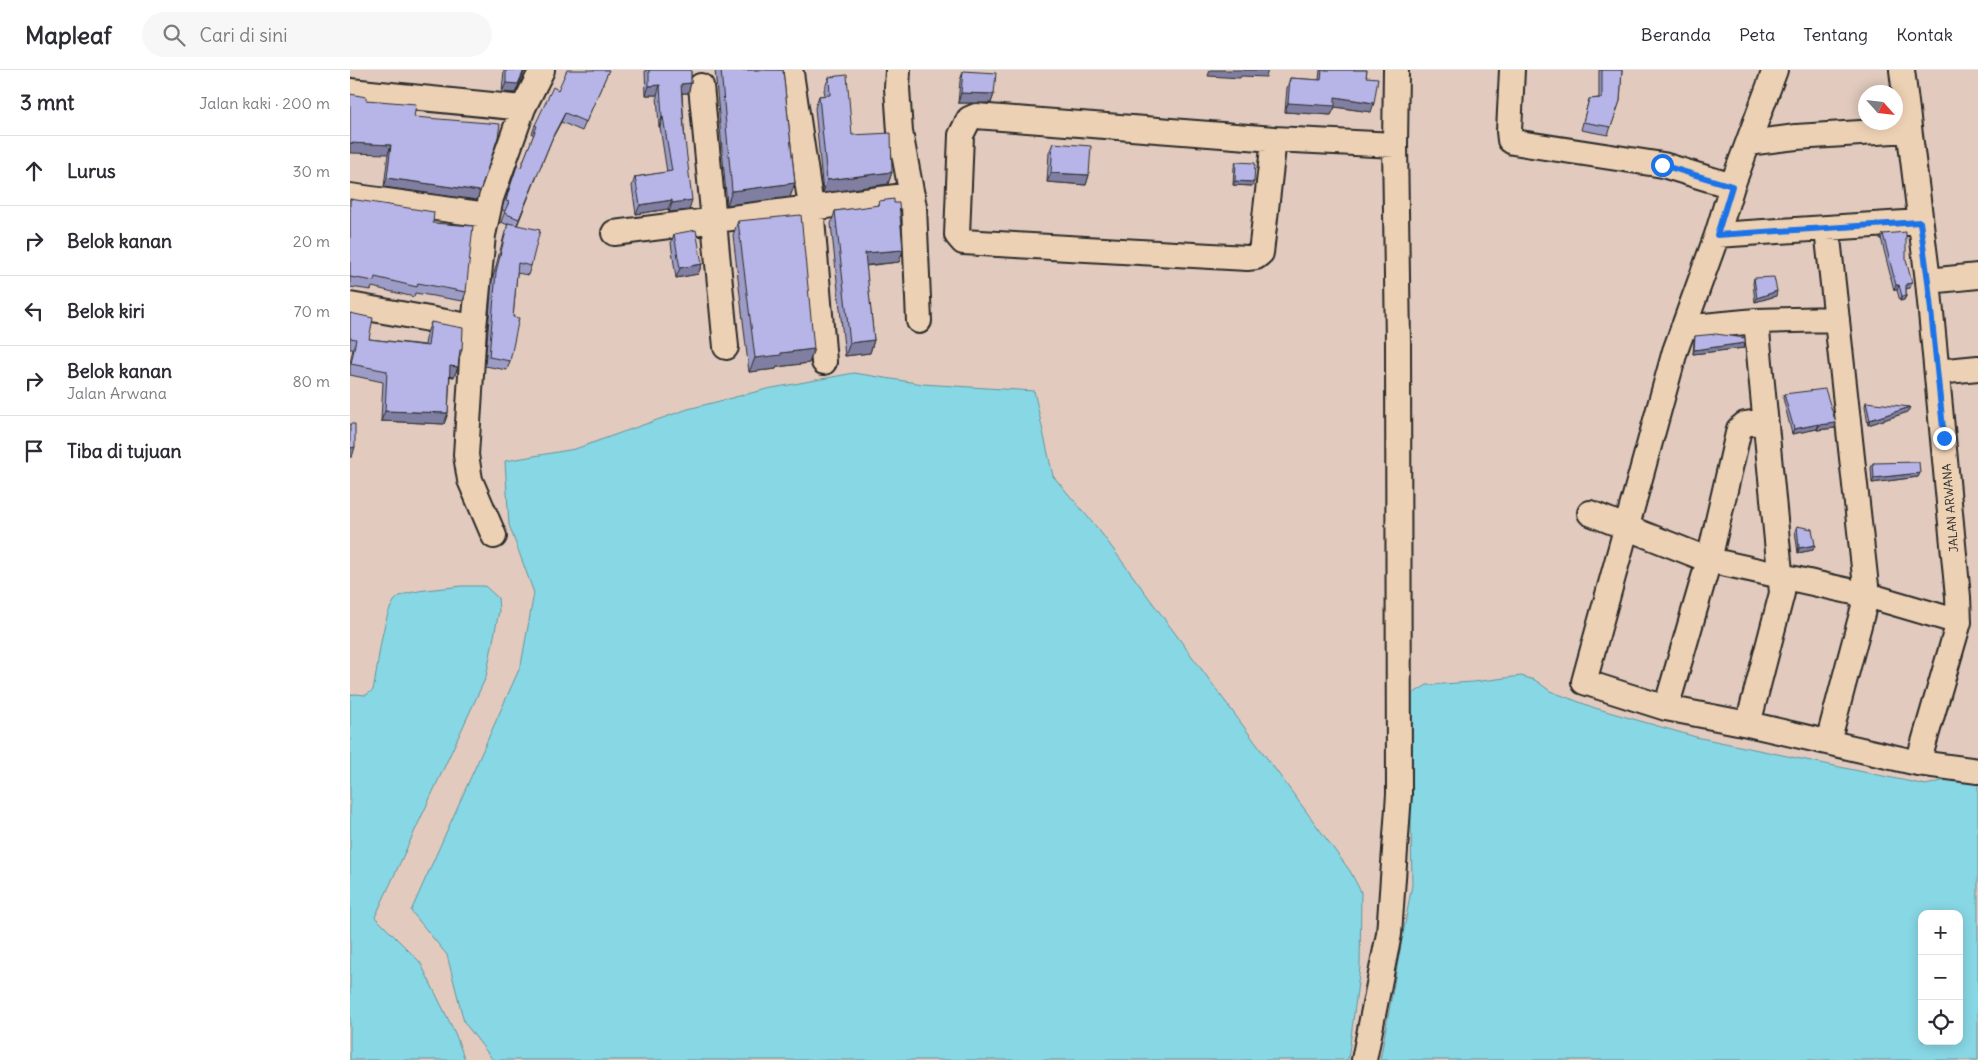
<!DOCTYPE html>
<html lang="id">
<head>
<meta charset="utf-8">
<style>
	:root { --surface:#fff; --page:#f7f7f7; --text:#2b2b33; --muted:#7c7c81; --line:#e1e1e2 }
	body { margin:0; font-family:Delius,sans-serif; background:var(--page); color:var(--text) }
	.controls { position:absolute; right:15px; bottom:15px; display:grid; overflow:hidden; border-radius:10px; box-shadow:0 2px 12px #0003 }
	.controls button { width:45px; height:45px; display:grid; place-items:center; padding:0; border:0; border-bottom:1px solid var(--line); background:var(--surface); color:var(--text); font:25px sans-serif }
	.compass { position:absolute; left:1508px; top:15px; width:45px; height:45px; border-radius:50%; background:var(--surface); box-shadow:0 2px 12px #0003; rotate:117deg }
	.stop { position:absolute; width:15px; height:15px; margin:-11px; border:4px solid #1a73e8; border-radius:50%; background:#fff }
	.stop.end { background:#1a73e8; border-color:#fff; box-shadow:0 1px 5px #0008 }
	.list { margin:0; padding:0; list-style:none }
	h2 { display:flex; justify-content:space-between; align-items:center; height:65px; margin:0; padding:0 20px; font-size:21px }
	h2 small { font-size:16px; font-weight:400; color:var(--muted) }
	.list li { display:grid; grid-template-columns:32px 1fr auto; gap:15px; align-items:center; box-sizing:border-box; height:70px; padding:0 20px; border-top:1px solid var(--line) }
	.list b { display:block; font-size:19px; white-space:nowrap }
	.list p { margin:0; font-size:16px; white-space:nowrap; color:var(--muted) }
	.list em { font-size:16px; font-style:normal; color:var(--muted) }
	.icon { flex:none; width:28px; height:28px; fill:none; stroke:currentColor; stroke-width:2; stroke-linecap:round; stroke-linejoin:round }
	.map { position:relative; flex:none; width:1628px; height:990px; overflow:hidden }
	header { display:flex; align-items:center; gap:30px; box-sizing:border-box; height:70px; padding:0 25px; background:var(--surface); border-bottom:1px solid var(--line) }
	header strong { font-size:24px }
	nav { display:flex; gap:28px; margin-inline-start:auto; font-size:18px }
	.search { width:350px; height:45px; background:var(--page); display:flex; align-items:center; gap:12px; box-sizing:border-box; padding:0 18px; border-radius:28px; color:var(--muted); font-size:19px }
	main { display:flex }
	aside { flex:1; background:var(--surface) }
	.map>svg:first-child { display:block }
</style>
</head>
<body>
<header>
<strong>Mapleaf</strong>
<div class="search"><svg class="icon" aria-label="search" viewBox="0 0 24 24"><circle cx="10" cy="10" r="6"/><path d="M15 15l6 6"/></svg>Cari di sini</div>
<nav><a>Beranda</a><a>Peta</a><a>Tentang</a><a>Kontak</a></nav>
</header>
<main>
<aside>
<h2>3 mnt<small>Jalan kaki · 200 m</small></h2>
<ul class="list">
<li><svg class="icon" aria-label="ahead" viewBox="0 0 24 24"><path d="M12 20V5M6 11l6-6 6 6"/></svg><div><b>Lurus</b></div><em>30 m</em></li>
<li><svg class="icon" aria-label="right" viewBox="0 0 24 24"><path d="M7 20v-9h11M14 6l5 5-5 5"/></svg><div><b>Belok kanan</b></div><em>20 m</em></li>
<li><svg class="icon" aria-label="left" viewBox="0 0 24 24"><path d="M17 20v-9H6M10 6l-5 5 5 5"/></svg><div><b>Belok kiri</b></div><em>70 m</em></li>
<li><svg class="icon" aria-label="right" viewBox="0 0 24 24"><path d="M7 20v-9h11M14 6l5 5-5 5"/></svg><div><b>Belok kanan</b><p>Jalan Arwana</p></div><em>80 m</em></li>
<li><svg class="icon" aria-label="arrive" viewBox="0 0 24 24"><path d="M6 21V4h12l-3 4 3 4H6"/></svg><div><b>Tiba di tujuan</b></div></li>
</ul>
</aside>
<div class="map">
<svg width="1628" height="990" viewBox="0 0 1628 990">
	<rect width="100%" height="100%" fill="#e2cbbe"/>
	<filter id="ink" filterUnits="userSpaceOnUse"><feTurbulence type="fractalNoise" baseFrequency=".02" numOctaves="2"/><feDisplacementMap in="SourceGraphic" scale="10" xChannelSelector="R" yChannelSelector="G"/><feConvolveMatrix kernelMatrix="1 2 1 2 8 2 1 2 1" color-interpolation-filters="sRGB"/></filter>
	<g filter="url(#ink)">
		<path fill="#88d7e5" stroke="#63929b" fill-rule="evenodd" d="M 504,303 L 573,314 L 684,321 L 703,406 L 749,460 L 1000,801 L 1011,822 L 1010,897 L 998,990 L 143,990 L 114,952 L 97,885 L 61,841 L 171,595 L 184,523 L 159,455 L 155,391 L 225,379 L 338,339 L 417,319 Z
			M 111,516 L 135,516 L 148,528 L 149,541 L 136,607 L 25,847 L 70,892 L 105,963 L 115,990 L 0,990 L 0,625 L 5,624 L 16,625 L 23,620 C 28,601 32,534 50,526 C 66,519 93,519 111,516 Z
			M 1171,606 L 1185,610 L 1200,621 L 1245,638 L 1346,667 L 1576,715 L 1599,709 L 1628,713 L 1628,990 L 1030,990 L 1062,815 L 1059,626 L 1077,615 L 1123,612 ZM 1572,844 L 1609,844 L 1609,971 L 1572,971 Z"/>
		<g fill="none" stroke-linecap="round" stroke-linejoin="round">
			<g stroke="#2b2b2b" stroke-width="28">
				<path id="minor" d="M 548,0 L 547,18 L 550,62 L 564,137 L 569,251
					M 1162,0 L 1159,61 L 1160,70 L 1163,72 L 1313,95 L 1382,116
					M 1425,0 L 1382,116 L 1367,165 L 1325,281 L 1234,612 L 1316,638 L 1398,654 L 1568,693 L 1628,701
					M 1552,0 L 1578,211 L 1608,527 L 1609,552 L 1568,693
					M 441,3 L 461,137 L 474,292
					M 351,16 L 376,277
					M 0,21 L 173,38
					M 626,46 L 924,69 L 911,183 L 906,187 L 897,188 L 613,172 L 607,165 L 611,65 L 619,49 Z
					M 924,69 L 1045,75
					M 1398,73 L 1446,67 L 1559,60
					M 0,126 L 137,145
					M 1477,159 L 1517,525 L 1478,672
					M 264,163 L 562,125
					M 1367,165 L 1570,152
					M 1578,211 L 1628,206
					M 0,235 L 124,257
					M 1333,258 L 1406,251 L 1487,249
					M 1587,302 L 1628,298
					M 1240,443 L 1359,490 L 1517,525 L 1609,552
					M 144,466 L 120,410 L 116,385 L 124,257 L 133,165 L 141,128 L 173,38 L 192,0
					M 1316,638 L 1359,490 L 1389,359 L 1395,354 L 1415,351
					M 1398,654 L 1432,523 L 1406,251
					M 1014,990 L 1039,864 L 1049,724 L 1048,272 L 1045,75 L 1046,0"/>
			</g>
			<use href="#minor" stroke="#edd1b4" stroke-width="24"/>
		</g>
		<path fill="#9d9cc7" stroke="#2b2b2b" d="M 154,0 L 175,0 L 165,23 L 152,22 Z
			M 295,0 L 341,0 L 341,13 L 338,23 L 332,23 L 339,140 L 319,142 L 318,139 L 286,144 L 282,116 L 285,107 L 317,102 L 310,57 L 309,57 L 307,25 L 296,25 Z
			M 365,0 L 433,0 L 445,113 L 440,127 L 377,135 Z
			M 970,0 L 1017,0 L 1016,7 L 1021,42 L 985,37 L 981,45 L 935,42 L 937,18 L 940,8 L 969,10 Z
			M 1249,0 L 1272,0 L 1270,31 L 1258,65 L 1231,60 L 1239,29 L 1249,28 Z
			M 613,1 L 644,24 L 641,33 L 608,33 L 610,11 Z
			M 257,4 L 232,61 L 211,52 L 200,72 L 167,155 L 181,196 L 178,205 L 167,203 L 163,247 L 160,291 L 157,300 L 135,296 L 142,211 L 155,162 L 158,155 L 151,152 L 155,141 L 152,140 L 154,132 L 167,96 L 171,97 L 184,65 L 182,64 L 185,55 L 208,20 Z
			M 479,7 L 502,65 L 542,102 L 538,114 L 473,123 L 465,38 L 469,26 L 475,25 L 474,20 Z
			M 16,30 L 64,47 L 127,130 L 34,117 L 38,84 Z
			M 703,73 L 739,105 L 736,115 L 697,112 L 699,83 Z
			M 886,92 L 902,116 L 883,115 L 884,97 Z
			M 0,129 L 83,153 L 116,222 L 113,231 L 65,223 L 64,227 L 22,217 L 21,220 L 0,217 Z
			M 529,131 L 553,180 L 549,192 L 516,196 L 524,270 L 520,283 L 495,286 L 481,154 L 485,141 L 527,136 Z
			M 388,151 L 459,293 L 427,297 L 426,299 L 399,302 L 383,165 Z
			M 324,164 L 352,194 L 348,204 L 326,208 L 321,173 Z
			M 1533,164 L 1556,190 L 1560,218 L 1556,218 L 1556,226 L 1554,230 L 1550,231 L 1547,220 L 1544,220 L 1531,168 Z
			M 1404,208 L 1426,226 L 1405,232 L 1403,213 Z
			M 0,243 L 19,269 L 75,275 L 77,263 L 81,252 L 112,280 L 109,288 L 108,297 L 104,307 L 100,306 L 98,343 L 94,354 L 31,351 L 33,312 L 0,305 L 0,293 L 3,279 L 0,279 Z
			M 1345,266 L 1394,278 L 1343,284 L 1344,271 Z
			M 1434,324 L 1485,358 L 1467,360 L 1467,359 L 1442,364 L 1433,328 Z
			M 1516,332 L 1558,342 L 1518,355 L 1515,336 Z
			M 1523,393 L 1570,403 L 1568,407 L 1522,413 L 1521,398 Z
			M 1447,456 L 1465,475 L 1463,480 L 1448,483 L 1445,461 Z"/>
		<path fill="#807fa2" stroke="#2b2b2b" d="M 175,0 L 165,23 L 152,22 L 156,13 Z
			M 860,0 L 918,0 L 916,7 L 891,6 L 890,8 L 858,6 Z
			M 341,13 L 338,23 L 328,23 L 331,14 Z
			M 310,15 L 307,25 L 296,25 L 299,16 Z
			M 611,23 L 644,24 L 641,33 L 608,33 Z
			M 985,27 L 1024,33 L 1021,42 L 985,37 L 981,45 L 935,42 L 938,33 Z
			M 215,43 L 211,52 L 200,72 L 166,158 L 204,64 Z
			M 312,47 L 313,47 L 310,57 L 309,57 Z
			M 0,73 L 41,75 L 38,84 L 0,83 Z
			M 542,102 L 538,114 L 473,123 L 477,110 Z
			M 701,103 L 739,105 L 736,115 L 697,112 Z
			M 37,108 L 130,121 L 127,130 L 34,117 Z
			M 885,111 L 904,112 L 902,116 L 883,115 Z
			M 445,113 L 440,127 L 377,135 L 382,121 Z
			M 322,130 L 318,139 L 286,144 L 290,135 Z
			M 342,130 L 339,140 L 319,142 L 322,133 Z
			M 553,180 L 549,192 L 510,196 L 515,183 Z
			M 352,194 L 348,204 L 326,208 L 330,198 Z
			M 1562,213 L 1560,218 L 1554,219 L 1556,214 Z
			M 1546,215 L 1549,215 L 1547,220 L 1544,220 Z
			M 1427,221 L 1426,226 L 1405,232 L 1407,228 Z
			M 1552,226 L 1556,226 L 1554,230 L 1550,231 Z
			M 524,270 L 520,283 L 495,286 L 500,273 Z
			M 1395,273 L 1394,278 L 1343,284 L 1344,280 Z
			M 464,279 L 459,293 L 427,297 L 426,299 L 399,302 L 405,288 L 431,283 Z
			M 100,296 L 108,297 L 104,307 L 97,306 Z
			M 1560,337 L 1558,342 L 1518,355 L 1520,350 Z
			M 35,341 L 98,343 L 94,354 L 31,351 Z
			M 1486,353 L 1485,358 L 1467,360 L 1469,355 Z
			M 1469,354 L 1467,359 L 1442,364 L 1444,359 Z
			M 5,377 L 2,387 L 0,387 L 0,378 Z
			M 1570,403 L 1568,407 L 1522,413 L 1524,408 Z
			M 1465,475 L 1463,480 L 1448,483 L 1449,478 Z"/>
		<path fill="#b7b5e7" stroke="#2b2b2b" d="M 156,0 L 174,0 L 168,14 L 156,13 Z
			M 217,0 L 259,0 L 236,52 L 215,43 L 204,64 L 169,149 L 154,143 L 159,132 L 156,131 L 158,123 L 167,96 L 171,97 L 187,56 L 185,55 L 203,17 L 208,20 Z
			M 299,0 L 341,0 L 341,13 L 331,14 L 334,61 L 342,130 L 322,133 L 322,130 L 290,135 L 285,107 L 322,101 L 313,47 L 312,47 L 310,15 L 299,16 Z
			M 371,0 L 433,0 L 445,113 L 382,121 Z
			M 972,0 L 1017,0 L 1016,7 L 1028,8 L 1024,33 L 985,27 L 985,36 L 938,33 L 940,8 L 971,10 Z
			M 1252,0 L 1272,0 L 1270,31 L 1261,57 L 1233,52 L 1239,29 L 1252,28 Z
			M 613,1 L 646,3 L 644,24 L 611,23 Z
			M 497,5 L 502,65 L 541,63 L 542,102 L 477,110 L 469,26 L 480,25 L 479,7 Z
			M 0,24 L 16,27 L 16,30 L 66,34 L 64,47 L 150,54 L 148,67 L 130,121 L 37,108 L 41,75 L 0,73 Z
			M 703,73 L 741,76 L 739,105 L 701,103 Z
			M 886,92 L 905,93 L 904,112 L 885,111 Z
			M 0,129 L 84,142 L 83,153 L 123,156 L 116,222 L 68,213 L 67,217 L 25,207 L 24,211 L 0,207 Z
			M 544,129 L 544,133 L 549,133 L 553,180 L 515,183 L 524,270 L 500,273 L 485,141 L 529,135 L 529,131 Z
			M 451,145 L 464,279 L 431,283 L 431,285 L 405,288 L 388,151 Z
			M 158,153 L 190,160 L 181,196 L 168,193 L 163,247 L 169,248 L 160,291 L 139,287 L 146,202 Z
			M 346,160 L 352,194 L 330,198 L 324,164 Z
			M 1556,162 L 1556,190 L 1562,213 L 1556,214 L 1556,226 L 1552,226 L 1549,215 L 1546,215 L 1533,164 Z
			M 1424,207 L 1427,221 L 1407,228 L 1404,208 Z
			M 0,243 L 23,248 L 19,269 L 78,276 L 81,252 L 113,258 L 112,280 L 110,280 L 108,297 L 100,296 L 98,343 L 35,341 L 37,301 L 1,294 L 6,269 L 0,268 Z
			M 1366,264 L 1395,268 L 1395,273 L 1344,280 L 1345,266 Z
			M 1475,319 L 1486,353 L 1469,355 L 1469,354 L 1444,359 L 1434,324 Z
			M 1516,332 L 1560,337 L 1520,350 Z
			M 0,354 L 5,354 L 5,377 L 0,378 Z
			M 1569,392 L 1570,403 L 1524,408 L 1523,393 Z
			M 1447,456 L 1462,459 L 1465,475 L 1449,478 Z"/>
	</g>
	<g fill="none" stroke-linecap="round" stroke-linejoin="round" filter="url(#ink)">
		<path stroke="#1a73e8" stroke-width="6" d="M 1312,95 L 1382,116 L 1367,165 L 1570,152 L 1578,211 L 1594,368"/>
	</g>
	<g text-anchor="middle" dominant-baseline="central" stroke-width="4" stroke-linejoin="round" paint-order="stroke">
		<g font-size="12" fill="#2b2b2b" stroke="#edd1b4">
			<text transform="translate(1600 438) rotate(-95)">JALAN ARWANA</text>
		</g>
	</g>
</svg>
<div class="controls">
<button>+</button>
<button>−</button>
<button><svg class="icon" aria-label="locate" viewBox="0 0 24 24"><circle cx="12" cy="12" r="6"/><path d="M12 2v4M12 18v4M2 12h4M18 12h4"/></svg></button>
</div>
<svg class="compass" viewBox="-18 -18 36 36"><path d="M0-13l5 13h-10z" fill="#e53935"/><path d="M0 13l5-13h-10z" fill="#7c7c81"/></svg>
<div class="stop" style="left:1312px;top:95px"></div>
<div class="stop end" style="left:1594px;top:368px"></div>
</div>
</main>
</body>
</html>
